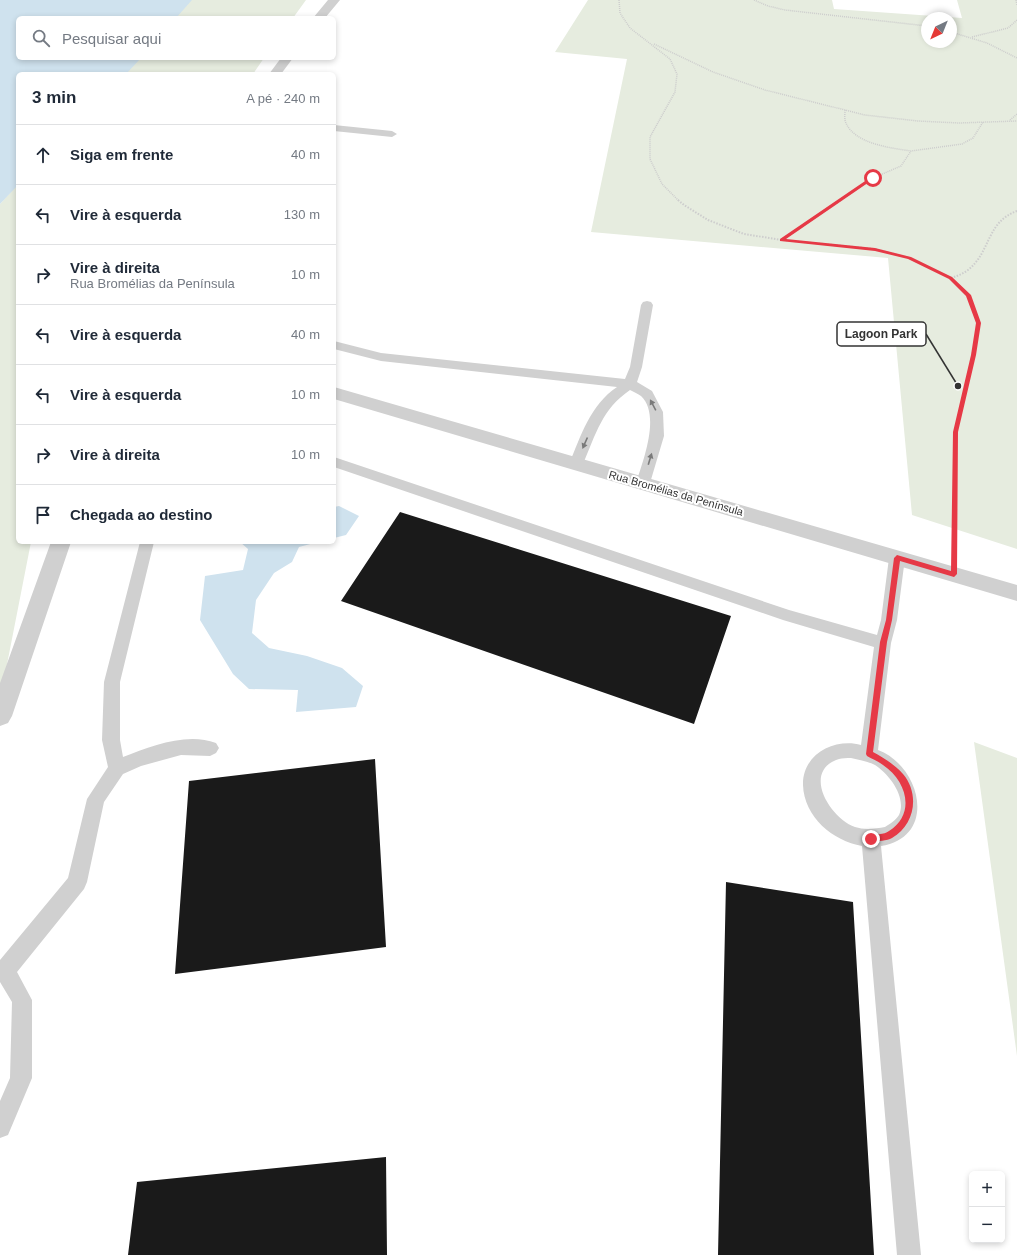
<!DOCTYPE html>
<html lang="pt">
<head>
<meta charset="utf-8">
<style>
	:root { --surface:#fff; --page:#f6f6f7; --text:#1f2937; --muted:#747a83; --line:#e0e1e3 }
	body { margin:0; font-family:Arial,sans-serif; background:var(--page); color:var(--text) }
	.controls { position:absolute; right:12px; bottom:12px; display:grid; overflow:hidden; border-radius:6px; box-shadow:0 2px 6px #0003 }
	.controls button { width:36px; height:36px; display:grid; place-items:center; padding:0; border:0; border-bottom:1px solid var(--line); background:var(--surface); color:var(--text); font:20px sans-serif }
	.compass { position:absolute; left:921px; top:12px; width:36px; height:36px; border-radius:50%; background:var(--surface); box-shadow:0 2px 6px #0003; rotate:223deg }
	.stop { position:absolute; width:12px; height:12px; margin:-9px; border:3px solid #e63946; border-radius:50%; background:#fff }
	.stop.end { background:#e63946; border-color:#fff; box-shadow:0 1px 4px #0008 }
	.list { margin:0; padding:0; list-style:none }
	h2 { display:flex; justify-content:space-between; align-items:center; height:52px; margin:0; padding:0 16px; font-size:17px }
	h2 small { font-size:13px; font-weight:400; color:var(--muted) }
	.list li { display:grid; grid-template-columns:26px 1fr auto; gap:12px; align-items:center; box-sizing:border-box; height:60px; padding:0 16px; border-top:1px solid var(--line) }
	.list b { display:block; font-size:15px; white-space:nowrap }
	.list p { margin:0; font-size:13px; white-space:nowrap; color:var(--muted) }
	.list em { font-size:13px; font-style:normal; color:var(--muted) }
	.icon { flex:none; width:22px; height:22px; fill:none; stroke:currentColor; stroke-width:2; stroke-linecap:round; stroke-linejoin:round }
	.map { position:relative; flex:none; width:1017px; height:1255px; overflow:hidden }
	.search { position:absolute; background:var(--surface); box-shadow:0 2px 6px #0003; left:16px; top:16px; width:320px; height:44px; display:flex; align-items:center; gap:10px; box-sizing:border-box; padding:0 14px; border-radius:6px; color:var(--muted); font-size:15px }
	.panel { position:absolute; background:var(--surface); box-shadow:0 2px 6px #0003; left:16px; top:72px; width:320px; height:472px; border-radius:6px }
	.map>svg:first-child { display:block }
</style>
</head>
<body>
<div class="map">
<svg width="1017" height="1255" viewBox="0 0 1017 1255">
	<rect width="100%" height="100%" fill="#fff"/>
	<path fill="#e6ecdf" fill-rule="evenodd" d="M 188,0 L 306,0 L 293,18 L 172,18 Z
		M 588,0 L 832,0 L 834,9 L 962,18 L 957,0 L 1017,0 L 1017,549 L 912,515 L 888,258 L 591,232 L 627,59 L 555,52 ZM 927,18 L 951,18 L 951,42 L 927,42 Z
		M 135,58 L 264,58 L 253,74 L 120,74 Z
		M 18,184 L 18,542 L 31,542 L 0,700 L 0,204 Z
		M 974,742 L 1017,758 L 1017,1056 Z"/>
	<path fill="#cfe2ee" d="M 0,0 L 192,0 L 176,18 L 18,18 L 18,58 L 141,58 L 126,74 L 18,74 L 18,185 L 0,204 Z
		M 339,506 L 359,516 L 346,535 L 334,538 L 334,507 Z
		M 240,542 L 318,542 L 299,547 L 292,562 L 274,573 L 256,600 L 252,633 L 269,648 L 307,656 L 342,668 L 363,686 L 356,707 L 296,712 L 298,690 L 249,689 L 233,674 L 200,620 L 205,576 L 243,570 L 248,549 Z"/>
	<path fill="#1a1a1a" d="M 400,512 L 731,616 L 694,724 L 341,601 Z
		M 375,759 L 386,947 L 175,974 L 189,781 Z
		M 726,882 L 853,902 L 874,1255 L 718,1255 Z
		M 386,1157 L 387,1255 L 128,1255 L 137,1182 Z"/>
	<g fill="none" stroke-linecap="round" stroke-linejoin="round">
		<path stroke="#cdcdcd" stroke-width="1.5" stroke-dasharray="1 1" stroke-linecap="butt" d="M 619,0 L 620,13 L 630,28 L 670,59 L 677,74 L 675,92 L 650,137 L 650,159 L 662,184 L 679,201
			M 754,0 L 768,6 L 785,10 L 927,26
			M 1016,0 L 1017,5
			M 951,32 L 987,43 L 1017,58
			M 972,37 L 1008,28 L 1017,20
			M 654,44 L 713,72 L 765,90 L 865,115 L 918,121 L 959,123 L 1017,121
			M 845,110 C 845,114 844,119 846,123 C 855,144 891,148 911,151
			M 1010,120 L 1017,114
			M 840,201 L 873,178 L 901,166 L 911,151 L 962,144 L 973,138 L 983,122"/>
		<path stroke="#cdcdcd" stroke-width="2" stroke-dasharray="1.5 1.5" stroke-linecap="butt" d="M 678,200 L 684,205 L 708,220 L 744,234 L 782,240 L 875,249 L 909,258 L 951,278 L 968,295 L 979,323 L 956,432 L 955,463
			M 782,240 L 841,200
			M 951,278 C 957,276 963,274 968,270 C 991,252 986,222 1017,211"/>
		<path stroke="#cdcdcd" stroke-width="2.5" stroke-dasharray="2 2" stroke-linecap="butt" d="M 954,544 L 955,462"/>
		<path fill="#d0d0d0" fill-rule="evenodd" d="M 334,125 L 392,131 L 397,134 L 392,137 L 334,131 Z
			M 647,301 L 651,302 L 653,305 L 642,367 L 637,382 L 652,391 L 663,412 L 664,436 L 650,483 L 648,487 L 643,488 L 638,487 L 636,483 C 643,461 661,415 641,396 C 638,394 634,392 630,390 C 602,409 596,434 583,464 L 581,467 L 576,469 L 571,467 L 569,464 C 581,436 590,405 617,387 L 381,361 L 334,349 L 334,341 L 381,353 L 625,379 L 630,367 L 641,305 L 643,302 Z
			M 334,457 L 789,610 L 877,635 L 881,620 L 889,558 L 892,554 L 897,552 L 902,554 L 905,558 L 897,620 L 891,643 L 878,750 C 921,766 938,837 881,846 L 921,1255 L 897,1255 L 862,846 C 833,841 804,817 803,785 C 802,754 835,738 861,745 L 874,647 L 783,620 L 334,467 ZM 851,758 C 859,760 867,761 875,765 C 889,774 907,797 899,815 C 896,820 890,824 885,827 C 875,829 864,830 855,827 C 830,818 801,771 839,759 C 842,758 847,758 851,758 Z
			M 140,542 L 154,542 L 120,682 L 120,740 L 123,757 C 151,746 187,732 216,743 L 219,748 L 216,753 L 210,756 L 181,755 L 141,766 L 123,774 L 104,802 L 87,882 L 84,889 L 17,972 L 32,1000 L 32,1078 L 8,1135 L 0,1138 L 0,1101 L 10,1078 L 12,1002 L 0,982 L 0,960 L 68,878 L 87,799 L 108,767 L 102,740 L 104,682 Z"/>
		<path fill="#d0d0d0" fill-rule="evenodd" d="M 328,0 L 340,0 L 325,18 L 313,18 Z
			M 281,58 L 293,58 L 281,74 L 269,74 Z
			M 334,387 L 1017,585 L 1017,601 L 334,399 Z
			M 51,542 L 71,542 L 12,716 L 8,723 L 0,726 L 0,683 Z"/>
	</g>
	<defs><path id="oneway-solid" d="M-6-.8H1V-3.2L6.5 0L1 3.2V.8H-6Z"/></defs>
	<g fill="#7a7a7a">
		<use href="#oneway-solid" transform="translate(653 405) rotate(-118)"/>
		<use href="#oneway-solid" transform="translate(585 443) rotate(114)"/>
		<use href="#oneway-solid" transform="translate(650 459) rotate(-73)"/>
	</g>
	<path fill="#e63946" d="M 871,177 L 875,178 L 786,239 L 875,248 L 911,257 L 952,277 L 971,295 L 981,323 L 976,355 L 958,432 L 957,574 L 954,577 L 900,561 L 892,620 L 887,642 L 873,752 C 884,758 894,764 903,774 C 920,794 915,825 892,838 C 887,841 878,841 871,842 L 869,841 L 869,836 C 875,834 884,835 889,831 C 916,814 907,781 883,765 C 878,761 872,759 867,756 L 866,754 L 880,642 L 886,620 L 894,558 L 897,555 L 951,571 L 953,432 L 971,355 L 976,323 L 966,296 L 949,279 L 908,259 L 875,251 L 780,241 L 780,239 Z"/>
	<g text-anchor="middle" dominant-baseline="central" stroke-width="4" stroke-linejoin="round" paint-order="stroke">
		<g font-size="11" fill="#333" stroke="#fff">
			<text transform="translate(676 493) rotate(16)">Rua Bromélias da Península</text>
		</g>
	</g>
	<path fill="none" stroke="#333" stroke-width="1.5" d="M958 386L926 334"/>
	<circle fill="#333" stroke="#fff" stroke-width="1.5" cx="958" cy="386" r="4"/>
	<rect fill="#fff" stroke="#333" stroke-width="1.5" x="837" y="322" width="89" height="24" rx="4"/>
	<g font-size="12" text-anchor="middle" font-weight="bold" fill="#333">
		<text x="881" y="338">Lagoon Park</text>
	</g>
</svg>
<div class="controls">
<button>+</button>
<button>−</button>
</div>
<svg class="compass" viewBox="-18 -18 36 36"><path d="M0-13l5 13h-10z" fill="#e53935"/><path d="M0 13l5-13h-10z" fill="#747a83"/></svg>
<div class="stop" style="left:873px;top:178px"></div>
<div class="stop end" style="left:871px;top:839px"></div>
<div class="search"><svg class="icon" aria-label="search" viewBox="0 0 24 24"><circle cx="10" cy="10" r="6"/><path d="M15 15l6 6"/></svg>Pesquisar aqui</div>
<section class="panel">
<h2>3 min<small>A pé · 240 m</small></h2>
<ul class="list">
<li><svg class="icon" aria-label="ahead" viewBox="0 0 24 24"><path d="M12 20V5M6 11l6-6 6 6"/></svg><div><b>Siga em frente</b></div><em>40 m</em></li>
<li><svg class="icon" aria-label="left" viewBox="0 0 24 24"><path d="M17 20v-9H6M10 6l-5 5 5 5"/></svg><div><b>Vire à esquerda</b></div><em>130 m</em></li>
<li><svg class="icon" aria-label="right" viewBox="0 0 24 24"><path d="M7 20v-9h11M14 6l5 5-5 5"/></svg><div><b>Vire à direita</b><p>Rua Bromélias da Península</p></div><em>10 m</em></li>
<li><svg class="icon" aria-label="left" viewBox="0 0 24 24"><path d="M17 20v-9H6M10 6l-5 5 5 5"/></svg><div><b>Vire à esquerda</b></div><em>40 m</em></li>
<li><svg class="icon" aria-label="left" viewBox="0 0 24 24"><path d="M17 20v-9H6M10 6l-5 5 5 5"/></svg><div><b>Vire à esquerda</b></div><em>10 m</em></li>
<li><svg class="icon" aria-label="right" viewBox="0 0 24 24"><path d="M7 20v-9h11M14 6l5 5-5 5"/></svg><div><b>Vire à direita</b></div><em>10 m</em></li>
<li><svg class="icon" aria-label="arrive" viewBox="0 0 24 24"><path d="M6 21V4h12l-3 4 3 4H6"/></svg><div><b>Chegada ao destino</b></div></li>
</ul>
</section>
</div>
</body>
</html>
